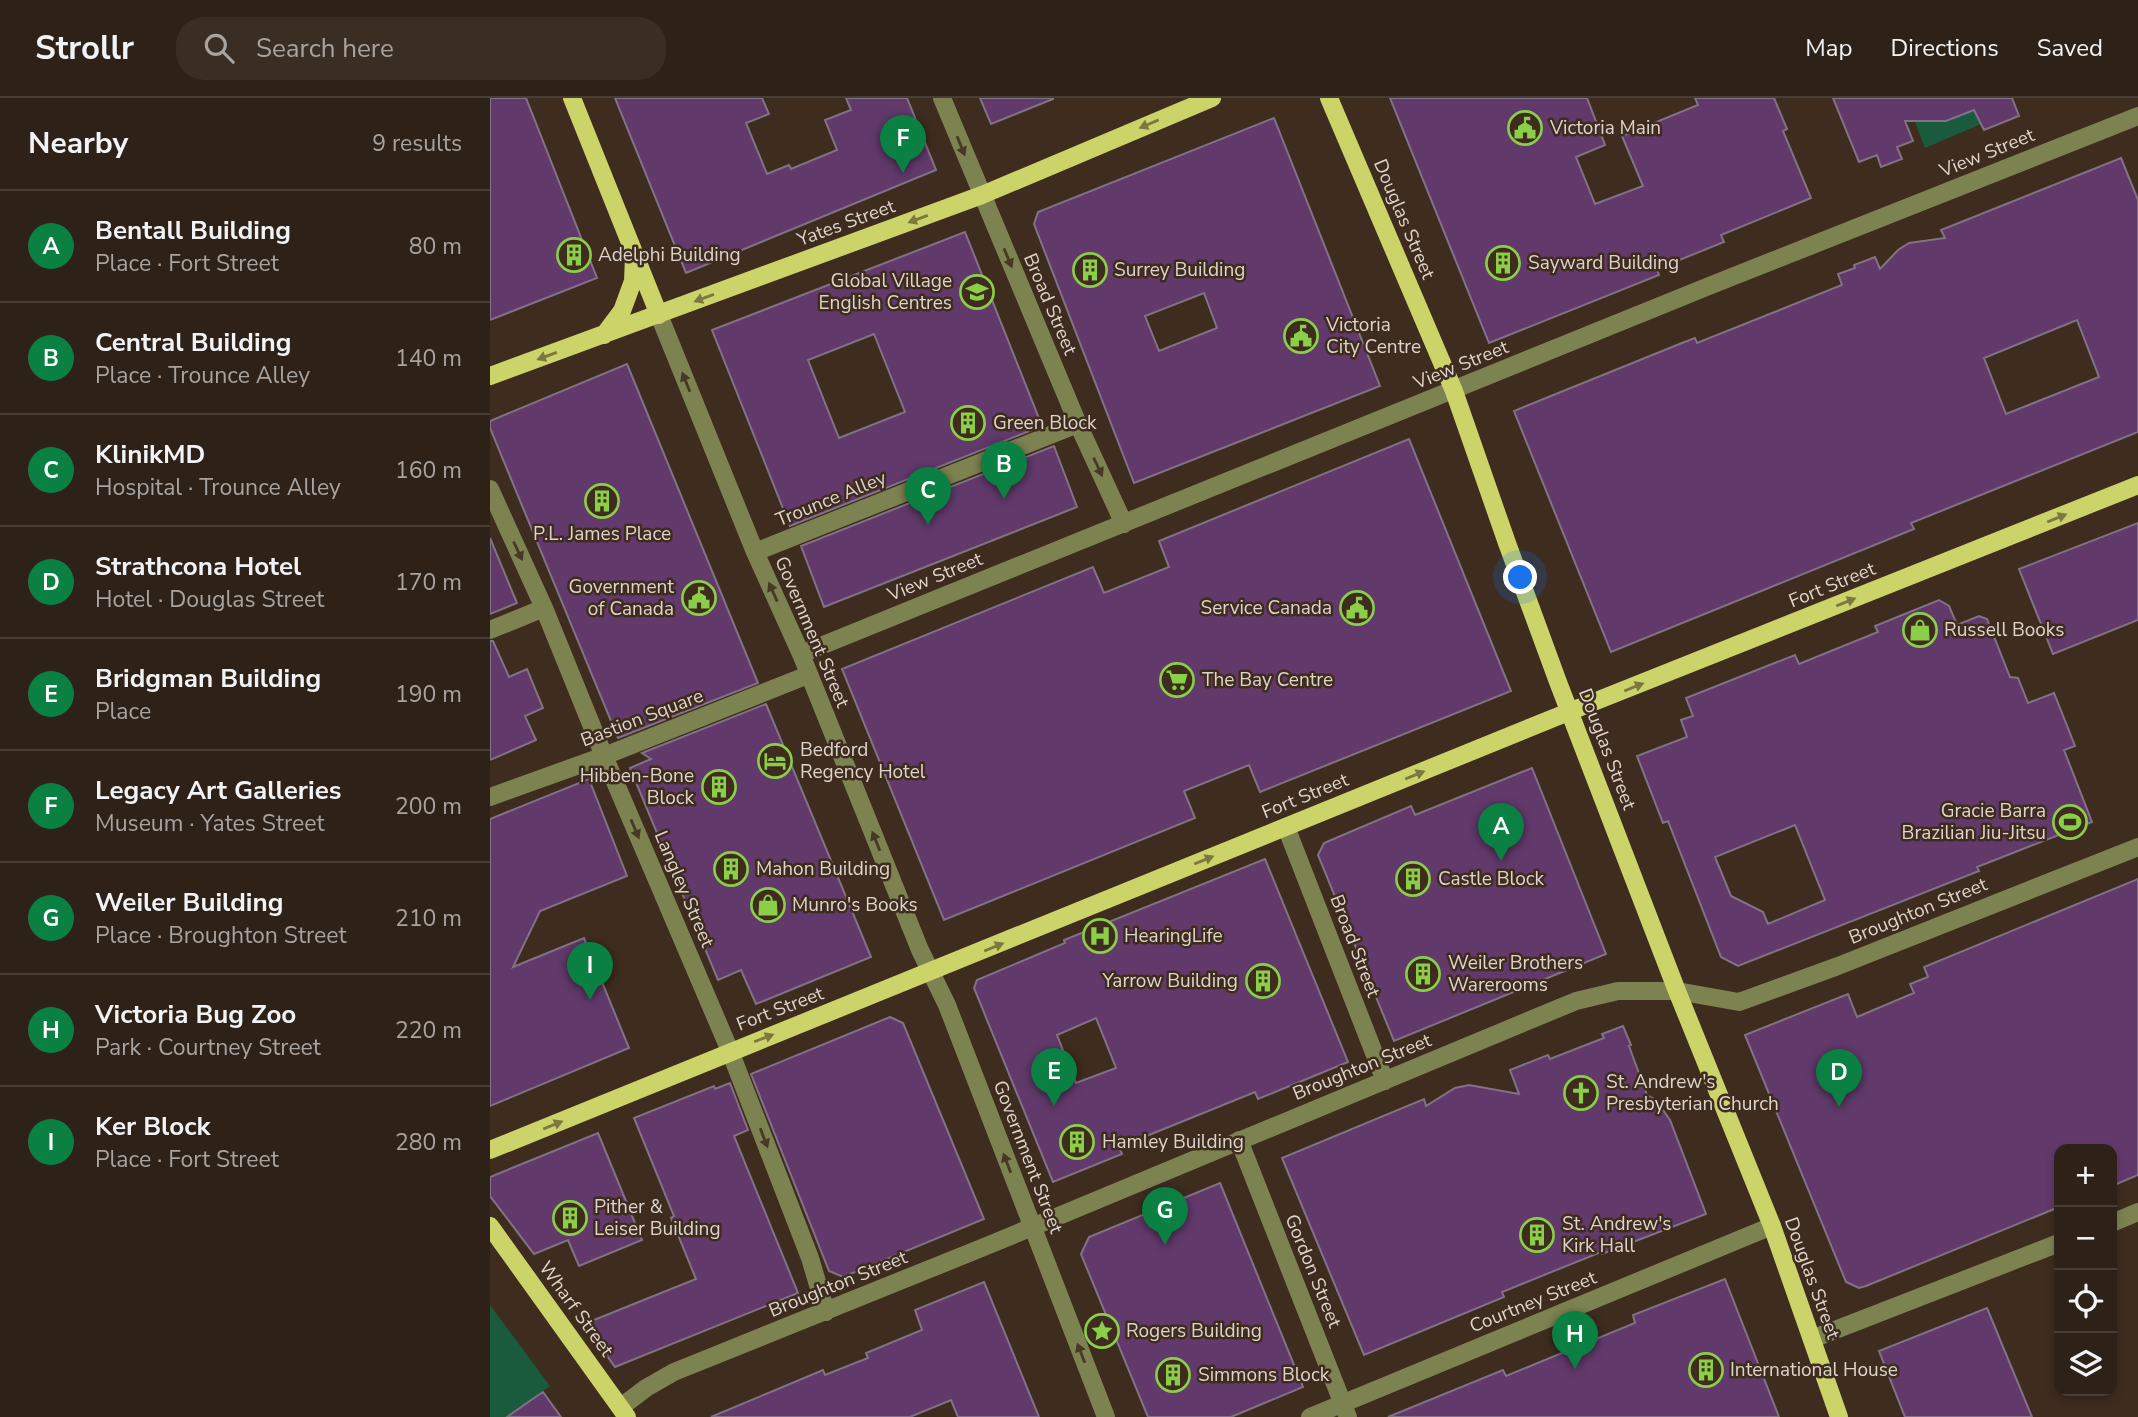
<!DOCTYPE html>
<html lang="en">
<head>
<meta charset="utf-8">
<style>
	:root { --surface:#2e2117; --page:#3a2e24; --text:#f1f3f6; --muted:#a7a3a1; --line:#493e36; --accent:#0b8043 }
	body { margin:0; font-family:"Nunito Sans",sans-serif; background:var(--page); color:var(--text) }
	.controls { position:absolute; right:21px; bottom:21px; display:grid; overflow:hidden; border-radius:14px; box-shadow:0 4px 10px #0003 }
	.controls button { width:63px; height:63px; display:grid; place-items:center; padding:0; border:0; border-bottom:2px solid var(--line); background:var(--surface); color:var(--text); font:35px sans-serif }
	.you { position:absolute; left:1031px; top:480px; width:24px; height:24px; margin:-18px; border:5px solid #fff; border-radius:50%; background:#1a73e8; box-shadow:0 0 0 10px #1a73e833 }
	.badge { display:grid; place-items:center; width:46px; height:46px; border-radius:50%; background:var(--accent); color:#fff; font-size:23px; font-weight:700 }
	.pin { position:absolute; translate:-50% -58px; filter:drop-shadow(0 2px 4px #0008) }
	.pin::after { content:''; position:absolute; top:37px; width:24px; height:21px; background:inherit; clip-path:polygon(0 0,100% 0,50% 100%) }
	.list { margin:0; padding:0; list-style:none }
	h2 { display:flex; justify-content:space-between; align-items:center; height:91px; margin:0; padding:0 28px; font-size:30px }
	h2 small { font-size:23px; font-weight:400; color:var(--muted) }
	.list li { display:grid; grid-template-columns:46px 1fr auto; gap:21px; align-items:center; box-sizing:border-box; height:112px; padding:0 28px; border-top:2px solid var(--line) }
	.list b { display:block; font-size:26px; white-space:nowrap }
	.list p { margin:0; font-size:23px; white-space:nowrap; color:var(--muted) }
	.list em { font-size:23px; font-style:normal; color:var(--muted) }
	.icon { flex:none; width:38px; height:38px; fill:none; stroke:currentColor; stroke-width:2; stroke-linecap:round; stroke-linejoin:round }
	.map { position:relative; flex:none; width:1648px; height:1319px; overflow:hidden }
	header { display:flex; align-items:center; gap:42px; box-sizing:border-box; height:98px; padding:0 35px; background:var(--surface); border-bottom:2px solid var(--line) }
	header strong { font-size:33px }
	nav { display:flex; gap:38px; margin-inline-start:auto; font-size:24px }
	.search { width:490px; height:63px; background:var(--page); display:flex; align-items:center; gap:18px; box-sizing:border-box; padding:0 24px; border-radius:28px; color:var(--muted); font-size:26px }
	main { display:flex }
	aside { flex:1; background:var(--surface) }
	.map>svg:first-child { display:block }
</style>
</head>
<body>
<header>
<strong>Strollr</strong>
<div class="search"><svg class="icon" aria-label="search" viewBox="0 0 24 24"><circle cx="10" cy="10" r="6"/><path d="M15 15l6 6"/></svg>Search here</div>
<nav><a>Map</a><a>Directions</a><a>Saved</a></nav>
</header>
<main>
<aside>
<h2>Nearby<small>9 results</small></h2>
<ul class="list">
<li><span class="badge">A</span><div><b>Bentall Building</b><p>Place · Fort Street</p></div><em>80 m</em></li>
<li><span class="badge">B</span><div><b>Central Building</b><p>Place · Trounce Alley</p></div><em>140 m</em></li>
<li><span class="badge">C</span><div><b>KlinikMD</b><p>Hospital · Trounce Alley</p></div><em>160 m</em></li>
<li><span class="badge">D</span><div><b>Strathcona Hotel</b><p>Hotel · Douglas Street</p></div><em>170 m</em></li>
<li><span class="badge">E</span><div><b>Bridgman Building</b><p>Place</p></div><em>190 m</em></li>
<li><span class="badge">F</span><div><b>Legacy Art Galleries</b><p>Museum · Yates Street</p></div><em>200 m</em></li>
<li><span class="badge">G</span><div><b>Weiler Building</b><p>Place · Broughton Street</p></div><em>210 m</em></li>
<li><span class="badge">H</span><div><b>Victoria Bug Zoo</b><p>Park · Courtney Street</p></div><em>220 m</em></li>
<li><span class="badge">I</span><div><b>Ker Block</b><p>Place · Fort Street</p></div><em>280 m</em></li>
</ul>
</aside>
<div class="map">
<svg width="1648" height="1319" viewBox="0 0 1648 1319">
	<rect width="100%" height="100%" fill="#3e2c1f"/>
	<path fill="#1a5b3d" d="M 1485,12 L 1491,26 L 1435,50 L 1425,24 L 1456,23 Z
		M 0,1207 L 60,1288 L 17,1319 L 0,1319 Z"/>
	<path fill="#61396b" stroke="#827286" stroke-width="2" fill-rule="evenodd" d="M 0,0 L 36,0 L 107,180 L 0,222 Z
		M 125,0 L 272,0 L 279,16 L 256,25 L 277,76 L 299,67 L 301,71 L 347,52 L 335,22 L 361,12 L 356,0 L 417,0 L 446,72 L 196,175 Z
		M 490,0 L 563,0 L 563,1 L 501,26 Z
		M 900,0 L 1097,0 L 1115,47 L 1086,59 L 1105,106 L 1153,88 L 1132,38 L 1208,7 L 1205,0 L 1284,0 L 1297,31 L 1293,33 L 1321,100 L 1231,137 L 1234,144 L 1167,171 L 1169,177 L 999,245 Z
		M 1343,0 L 1522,0 L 1529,18 L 1494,32 L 1484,12 L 1456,23 L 1415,23 L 1423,43 L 1407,49 L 1412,61 L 1391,69 L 1387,57 L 1369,64 Z
		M 784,20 L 890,288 L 644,385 L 544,126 L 548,114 ZM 714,195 L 727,230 L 669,253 L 655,218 Z
		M 1631,60 L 1648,102 L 1648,334 L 1421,425 L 1424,431 L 1121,554 L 1024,313 L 1192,245 L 1205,240 L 1207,245 L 1352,187 L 1348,176 L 1365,170 L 1364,167 L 1385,159 L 1390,171 L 1408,152 L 1419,145 L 1455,140 L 1451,132 ZM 1587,222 L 1609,279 L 1516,316 L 1494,260 Z
		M 475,134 L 552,328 L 300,428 L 222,232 ZM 384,236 L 415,314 L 349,340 L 318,262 Z
		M 137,266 L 268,585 L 128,640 L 0,330 L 0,323 Z
		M 919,341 L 1021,593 L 770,694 L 759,667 L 694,693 L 705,720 L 454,822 L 352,571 L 603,469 L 614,495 L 679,469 L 669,443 Z
		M 564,348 L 587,409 L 334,509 L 311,448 Z
		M 1648,425 L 1648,522 L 1563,556 L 1529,471 Z
		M 0,440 L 27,505 L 0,516 Z
		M 1449,502 L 1459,508 L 1467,527 L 1489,518 L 1497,521 L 1520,579 L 1528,580 L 1538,605 L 1564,595 L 1585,648 L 1574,652 L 1602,724 L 1487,769 L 1489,773 L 1248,868 L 1231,859 L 1178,723 L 1173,725 L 1147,658 L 1197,639 L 1191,622 L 1203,618 L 1196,600 L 1305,557 L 1309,566 L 1388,534 L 1385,528 ZM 1305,727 L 1335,802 L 1278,826 L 1273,814 L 1241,798 L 1225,759 Z
		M 0,543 L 3,543 L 19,579 L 37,571 L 53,610 L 35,618 L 46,642 L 0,662 Z
		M 276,606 L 381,859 L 266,906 L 251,872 L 228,882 L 140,670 L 161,661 L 152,655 Z
		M 1042,670 L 1116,856 L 904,943 L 828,757 L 834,745 L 921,708 L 925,717 Z
		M 99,681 L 137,778 L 50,813 L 23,869 L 94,840 L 139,950 L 0,1008 L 0,721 Z
		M 775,761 L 858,964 L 768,1001 L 765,994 L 696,1022 L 629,1049 L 632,1056 L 563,1084 L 484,890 L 487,882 L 575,845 L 574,842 ZM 606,920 L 626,970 L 586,985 L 567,937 Z
		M 1648,781 L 1648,1077 L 1622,1088 L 1622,1051 L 1569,1051 L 1569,1109 L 1376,1188 L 1369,1190 L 1356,1184 L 1255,937 L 1358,896 L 1367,919 L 1424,895 L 1420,886 L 1438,879 L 1434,869 Z
		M 400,919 L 413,925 L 494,1121 L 353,1179 L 339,1173 L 261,976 Z
		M 1133,928 L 1141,947 L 1139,948 L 1157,997 L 1166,1002 L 1180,1022 L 1216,1116 L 1112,1156 L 1111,1154 L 1012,1194 L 1014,1199 L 874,1257 L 792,1060 L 934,1001 L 936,1008 L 965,990 L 979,987 L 1029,996 L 1020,972 L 1058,957 L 1060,961 L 1114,940 L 1112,936 Z
		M 240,985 L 258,1032 L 244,1038 L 308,1195 L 125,1269 L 94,1226 L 206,1181 L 181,1120 L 184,1118 L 144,1020 L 224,988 L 225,991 Z
		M 108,1035 L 152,1142 L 89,1168 L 78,1142 L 44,1156 L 0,1098 L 0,1079 Z
		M 730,1085 L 813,1289 L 741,1319 L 658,1319 L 591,1156 L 599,1139 Z
		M 1235,1181 L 1289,1319 L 898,1319 L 1013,1272 L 1016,1278 L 1145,1225 L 1143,1217 Z
		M 494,1184 L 549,1319 L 468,1319 L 461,1302 L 420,1319 L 221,1319 L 333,1272 L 335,1277 L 378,1260 L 376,1255 L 432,1232 L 425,1212 Z
		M 1497,1210 L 1542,1319 L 1415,1319 L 1389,1253 Z
		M 53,1294 L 71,1319 L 17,1319 L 44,1300 Z"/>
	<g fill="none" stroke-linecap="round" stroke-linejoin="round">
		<path stroke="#7d8251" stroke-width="18" d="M 452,0 L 588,326 L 634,426
			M 169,217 L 265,454 L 311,556 L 430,852 L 457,907 L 616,1319
			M 0,391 L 54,510 L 114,658 L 240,953 L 320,1160 L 336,1214
			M 265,454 L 588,326
			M 0,532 L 54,510
			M 311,556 L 1224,186 L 1648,18
			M 0,699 L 114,658 L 318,577
			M 796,729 L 895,983
			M 749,1042 L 858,1319
			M 1622,1125 L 1648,1114
			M 1322,1241 L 1569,1145
			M 131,1309 L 156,1290 L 184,1274 L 499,1147 L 1086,903 L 1128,893 L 1187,893 L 1249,904 L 1348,868 L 1648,749
			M 820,1319 L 1282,1128"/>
		<path stroke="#cbd369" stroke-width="18" d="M 82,0 L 169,217
			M 839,0 L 964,293 L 1017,445 L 1068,584 L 1187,893 L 1282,1128 L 1349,1319
			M 114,237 L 132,213 L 143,183 L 144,159
			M 0,278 L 492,97 L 722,0
			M 0,1052 L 1081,613 L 1648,387
			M 0,1128 L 137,1319"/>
	</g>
	<defs><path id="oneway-solid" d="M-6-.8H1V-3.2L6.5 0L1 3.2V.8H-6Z" transform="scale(1.75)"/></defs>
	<g fill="#7d7740">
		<use href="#oneway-solid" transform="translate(659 26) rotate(157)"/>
		<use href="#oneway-solid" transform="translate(428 121) rotate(160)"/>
		<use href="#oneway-solid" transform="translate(214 200) rotate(160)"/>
		<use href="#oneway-solid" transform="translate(57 258) rotate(160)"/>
		<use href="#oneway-solid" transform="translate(1567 420) rotate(-22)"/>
		<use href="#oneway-solid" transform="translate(1356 504) rotate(-22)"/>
		<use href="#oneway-solid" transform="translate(1144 589) rotate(-22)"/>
		<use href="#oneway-solid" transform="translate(925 677) rotate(-22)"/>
		<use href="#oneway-solid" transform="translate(714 762) rotate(-22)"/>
		<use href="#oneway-solid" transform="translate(504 849) rotate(-22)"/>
		<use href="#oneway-solid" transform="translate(274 940) rotate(-21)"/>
		<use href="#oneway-solid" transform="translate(63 1027) rotate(-22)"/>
	</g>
	<g fill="#473926">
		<use href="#oneway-solid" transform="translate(471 48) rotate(68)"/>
		<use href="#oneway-solid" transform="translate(518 160) rotate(67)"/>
		<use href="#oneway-solid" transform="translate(196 284) rotate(-112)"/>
		<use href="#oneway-solid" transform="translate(608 369) rotate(65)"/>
		<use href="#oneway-solid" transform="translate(28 453) rotate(65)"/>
		<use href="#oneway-solid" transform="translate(283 494) rotate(-114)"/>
		<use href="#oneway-solid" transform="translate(145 731) rotate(67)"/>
		<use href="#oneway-solid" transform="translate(386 743) rotate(-112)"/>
		<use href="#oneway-solid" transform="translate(274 1040) rotate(69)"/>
		<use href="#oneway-solid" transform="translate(517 1065) rotate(-111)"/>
		<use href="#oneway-solid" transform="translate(591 1255) rotate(-111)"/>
	</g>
	<defs>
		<g id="civic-ring" transform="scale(1.75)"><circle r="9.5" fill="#3e2c1f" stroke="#8bce47" stroke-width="1.5"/><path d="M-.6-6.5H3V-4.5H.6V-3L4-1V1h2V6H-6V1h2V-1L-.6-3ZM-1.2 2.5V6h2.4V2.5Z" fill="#8bce47"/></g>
		<g id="building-ring" transform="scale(1.75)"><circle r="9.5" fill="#3e2c1f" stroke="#8bce47" stroke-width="1.5"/><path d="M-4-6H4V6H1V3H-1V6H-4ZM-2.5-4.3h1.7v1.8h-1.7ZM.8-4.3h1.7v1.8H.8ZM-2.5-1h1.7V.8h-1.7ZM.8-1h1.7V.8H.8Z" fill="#8bce47"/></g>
		<g id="school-ring" transform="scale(1.75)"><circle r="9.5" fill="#3e2c1f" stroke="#8bce47" stroke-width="1.5"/><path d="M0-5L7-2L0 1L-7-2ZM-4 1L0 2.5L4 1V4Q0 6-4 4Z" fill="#8bce47"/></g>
		<g id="shop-ring" transform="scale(1.75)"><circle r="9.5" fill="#3e2c1f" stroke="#8bce47" stroke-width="1.5"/><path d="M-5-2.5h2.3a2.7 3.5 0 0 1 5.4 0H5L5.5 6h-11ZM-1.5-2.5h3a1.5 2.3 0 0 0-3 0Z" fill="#8bce47"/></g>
		<g id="supermarket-ring" transform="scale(1.75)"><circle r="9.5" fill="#3e2c1f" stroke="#8bce47" stroke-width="1.5"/><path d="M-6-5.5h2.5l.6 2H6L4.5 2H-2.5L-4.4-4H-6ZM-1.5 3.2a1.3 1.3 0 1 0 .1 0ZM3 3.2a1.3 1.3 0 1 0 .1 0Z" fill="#8bce47"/></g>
		<g id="hotel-ring" transform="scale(1.75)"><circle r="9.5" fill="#3e2c1f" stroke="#8bce47" stroke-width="1.5"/><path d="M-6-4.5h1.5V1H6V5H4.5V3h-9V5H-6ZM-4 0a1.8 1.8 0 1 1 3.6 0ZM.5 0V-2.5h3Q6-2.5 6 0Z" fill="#8bce47"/></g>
		<g id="stadium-ring" transform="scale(1.75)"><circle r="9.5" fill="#3e2c1f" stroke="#8bce47" stroke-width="1.5"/><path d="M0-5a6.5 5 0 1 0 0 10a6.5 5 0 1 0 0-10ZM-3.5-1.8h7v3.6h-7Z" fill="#8bce47"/></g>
		<g id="hospital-ring" transform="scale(1.75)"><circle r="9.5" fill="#3e2c1f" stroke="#8bce47" stroke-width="1.5"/><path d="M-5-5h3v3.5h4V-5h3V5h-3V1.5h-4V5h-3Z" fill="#8bce47"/></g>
		<g id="church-ring" transform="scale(1.75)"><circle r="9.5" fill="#3e2c1f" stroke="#8bce47" stroke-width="1.5"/><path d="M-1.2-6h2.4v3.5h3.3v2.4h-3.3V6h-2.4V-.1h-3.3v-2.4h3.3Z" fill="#8bce47"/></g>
		<g id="sight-ring" transform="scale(1.75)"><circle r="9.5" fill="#3e2c1f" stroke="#8bce47" stroke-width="1.5"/><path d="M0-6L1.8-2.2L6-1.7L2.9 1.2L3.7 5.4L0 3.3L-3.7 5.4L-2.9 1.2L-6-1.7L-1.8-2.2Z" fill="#8bce47"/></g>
	</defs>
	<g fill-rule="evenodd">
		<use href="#civic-ring" x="1035" y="30"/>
		<use href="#building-ring" x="84" y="157"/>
		<use href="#building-ring" x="1013" y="165"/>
		<use href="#building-ring" x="600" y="172"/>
		<use href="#school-ring" x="487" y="194"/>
		<use href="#civic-ring" x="811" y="238"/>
		<use href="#building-ring" x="478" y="325"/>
		<use href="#building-ring" x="112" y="403"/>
		<use href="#civic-ring" x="209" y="500"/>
		<use href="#civic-ring" x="867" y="510"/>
		<use href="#shop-ring" x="1430" y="532"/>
		<use href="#supermarket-ring" x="687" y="582"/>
		<use href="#hotel-ring" x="285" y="663"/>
		<use href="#building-ring" x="229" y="689"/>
		<use href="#stadium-ring" x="1580" y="724"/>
		<use href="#building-ring" x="241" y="771"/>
		<use href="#building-ring" x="923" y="781"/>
		<use href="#shop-ring" x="278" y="807"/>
		<use href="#hospital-ring" x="610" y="838"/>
		<use href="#building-ring" x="933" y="876"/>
		<use href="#building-ring" x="773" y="883"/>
		<use href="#church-ring" x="1091" y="995"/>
		<use href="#building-ring" x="587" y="1044"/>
		<use href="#building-ring" x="80" y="1120"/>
		<use href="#building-ring" x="1047" y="1137"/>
		<use href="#sight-ring" x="612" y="1233"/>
		<use href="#building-ring" x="1216" y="1272"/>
		<use href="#building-ring" x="683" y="1277"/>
	</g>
	<g text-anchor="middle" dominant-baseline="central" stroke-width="5" stroke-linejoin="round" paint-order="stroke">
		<g font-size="19" fill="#dfd4cb" stroke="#3e2c1f" text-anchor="start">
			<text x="1060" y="30">Victoria Main</text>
			<text x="108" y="157">Adelphi Building</text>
			<text x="1038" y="165">Sayward Building</text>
			<text x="624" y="172">Surrey Building</text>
			<text x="462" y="183" text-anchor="end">Global Village<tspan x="462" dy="22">English Centres</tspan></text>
			<text x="836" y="227">Victoria<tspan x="836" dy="22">City Centre</tspan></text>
			<text x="503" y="325">Green Block</text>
			<text x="112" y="436" text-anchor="middle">P.L. James Place</text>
			<text x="184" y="489" text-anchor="end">Government<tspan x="184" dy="22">of Canada</tspan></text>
			<text x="842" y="510" text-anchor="end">Service Canada</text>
			<text x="1454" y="532">Russell Books</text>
			<text x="712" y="582">The Bay Centre</text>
			<text x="310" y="652">Bedford<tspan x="310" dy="22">Regency Hotel</tspan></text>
			<text x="204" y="678" text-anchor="end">Hibben-Bone<tspan x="204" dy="22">Block</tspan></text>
			<text x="1556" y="713" text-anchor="end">Gracie Barra<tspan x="1556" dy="22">Brazilian Jiu-Jitsu</tspan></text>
			<text x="266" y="771">Mahon Building</text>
			<text x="948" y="781">Castle Block</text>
			<text x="302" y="807">Munro's Books</text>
			<text x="634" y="838">HearingLife</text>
			<text x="958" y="865">Weiler Brothers<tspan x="958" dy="22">Warerooms</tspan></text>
			<text x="748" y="883" text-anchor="end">Yarrow Building</text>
			<text x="1116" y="984">St. Andrew's<tspan x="1116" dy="22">Presbyterian Church</tspan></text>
			<text x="612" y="1044">Hamley Building</text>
			<text x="104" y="1109">Pither &amp;<tspan x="104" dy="22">Leiser Building</tspan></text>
			<text x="1072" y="1126">St. Andrew's<tspan x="1072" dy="22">Kirk Hall</tspan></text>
			<text x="636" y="1233">Rogers Building</text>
			<text x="1240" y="1272">International House</text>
			<text x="708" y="1277">Simmons Block</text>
		</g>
		<g font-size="19" fill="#dfd4cb" stroke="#3e2c1f">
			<text transform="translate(1497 55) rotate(-22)">View Street</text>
			<text transform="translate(914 121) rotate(67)">Douglas Street</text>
			<text transform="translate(356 125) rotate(-20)">Yates Street</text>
			<text transform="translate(560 206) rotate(67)">Broad Street</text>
			<text transform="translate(971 267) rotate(-22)">View Street</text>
			<text transform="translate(341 401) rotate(-22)">Trounce Alley</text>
			<text transform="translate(445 479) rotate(-22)">View Street</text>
			<text transform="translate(1342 487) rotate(-22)">Fort Street</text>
			<text transform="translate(322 534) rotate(67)">Government Street</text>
			<text transform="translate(152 620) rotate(-21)">Bastion Square</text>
			<text transform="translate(1117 651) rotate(69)">Douglas Street</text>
			<text transform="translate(815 698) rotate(-22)">Fort Street</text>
			<text transform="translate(194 791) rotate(67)">Langley Street</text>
			<text transform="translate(1428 813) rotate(-22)">Broughton Street</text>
			<text transform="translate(865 848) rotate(69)">Broad Street</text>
			<text transform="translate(290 911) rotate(-21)">Fort Street</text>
			<text transform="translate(872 969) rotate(-22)">Broughton Street</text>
			<text transform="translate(538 1059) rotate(69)">Government Street</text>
			<text transform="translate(823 1173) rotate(68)">Gordon Street</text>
			<text transform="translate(1322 1180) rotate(70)">Douglas Street</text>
			<text transform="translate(348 1186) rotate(-22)">Broughton Street</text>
			<text transform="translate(1043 1204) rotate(-22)">Courtney Street</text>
			<text transform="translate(86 1211) rotate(54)">Wharf Street</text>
		</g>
	</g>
</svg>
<div class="controls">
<button>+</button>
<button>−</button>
<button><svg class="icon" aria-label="locate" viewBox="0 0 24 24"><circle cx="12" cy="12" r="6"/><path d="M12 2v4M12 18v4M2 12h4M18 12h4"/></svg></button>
<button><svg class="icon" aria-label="layers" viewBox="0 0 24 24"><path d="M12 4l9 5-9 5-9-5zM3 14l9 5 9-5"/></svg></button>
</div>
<div class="you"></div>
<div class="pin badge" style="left:1011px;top:763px">A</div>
<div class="pin badge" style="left:514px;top:401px">B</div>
<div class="pin badge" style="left:438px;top:427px">C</div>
<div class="pin badge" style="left:1349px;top:1009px">D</div>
<div class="pin badge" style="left:564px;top:1008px">E</div>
<div class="pin badge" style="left:413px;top:75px">F</div>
<div class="pin badge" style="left:675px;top:1147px">G</div>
<div class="pin badge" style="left:1085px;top:1271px">H</div>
<div class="pin badge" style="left:100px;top:902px">I</div>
</div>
</main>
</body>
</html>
